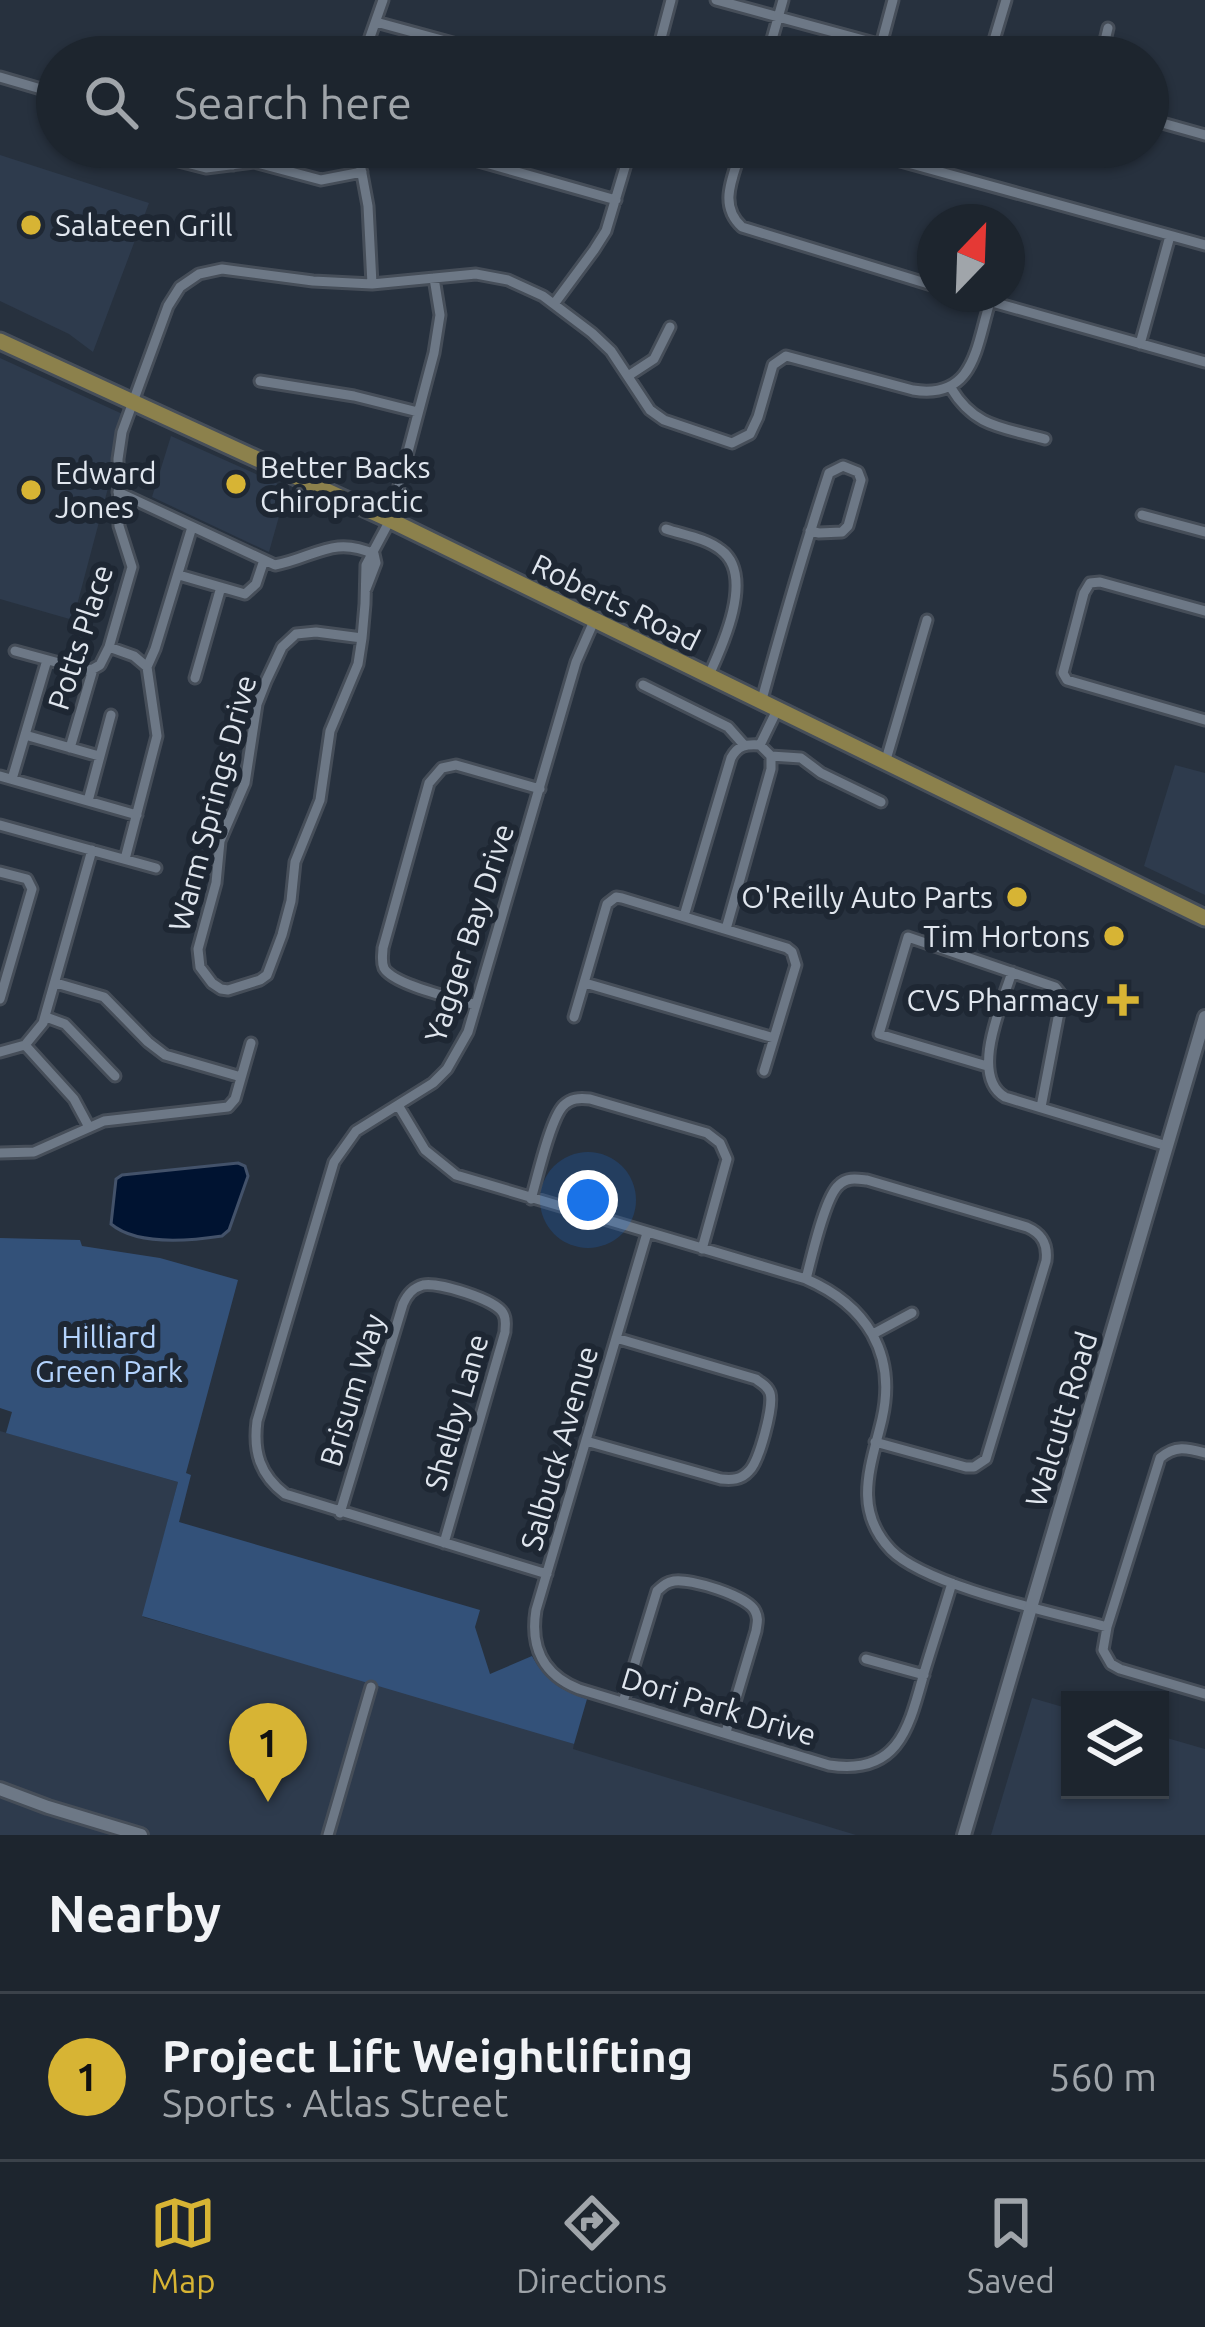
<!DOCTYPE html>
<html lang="en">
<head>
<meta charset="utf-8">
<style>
	:root { --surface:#1d252e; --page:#252d36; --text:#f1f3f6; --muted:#a0a5aa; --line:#3b424a; --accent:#d7b434 }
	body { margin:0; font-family:Ubuntu,sans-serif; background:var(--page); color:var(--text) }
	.controls { position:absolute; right:36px; bottom:36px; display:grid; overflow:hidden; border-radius:0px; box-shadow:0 3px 9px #0004 }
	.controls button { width:108px; height:108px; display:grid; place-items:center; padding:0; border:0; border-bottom:3px solid var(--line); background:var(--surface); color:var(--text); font:60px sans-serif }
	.compass { position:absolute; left:917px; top:204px; width:108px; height:108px; border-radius:50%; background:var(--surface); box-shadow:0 3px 9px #0004; rotate:23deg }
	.you { position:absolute; left:588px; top:1200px; width:42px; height:42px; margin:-30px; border:9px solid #fff; border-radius:50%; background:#1a73e8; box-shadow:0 0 0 18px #1a73e833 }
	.badge { display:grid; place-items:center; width:78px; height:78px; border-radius:50%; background:var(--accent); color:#111; font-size:39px; font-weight:700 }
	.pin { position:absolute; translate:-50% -99px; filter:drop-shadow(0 3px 6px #0008) }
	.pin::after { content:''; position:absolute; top:63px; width:42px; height:36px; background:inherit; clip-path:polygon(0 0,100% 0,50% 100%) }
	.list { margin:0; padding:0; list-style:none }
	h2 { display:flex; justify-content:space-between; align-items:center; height:156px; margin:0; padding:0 48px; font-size:51px }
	h2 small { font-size:39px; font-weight:400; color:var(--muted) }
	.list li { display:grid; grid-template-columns:78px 1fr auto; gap:36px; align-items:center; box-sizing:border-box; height:168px; padding:0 48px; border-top:3px solid var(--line) }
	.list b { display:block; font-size:45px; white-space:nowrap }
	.list p { margin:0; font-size:39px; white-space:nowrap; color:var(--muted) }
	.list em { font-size:39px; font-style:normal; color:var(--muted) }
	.icon { flex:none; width:66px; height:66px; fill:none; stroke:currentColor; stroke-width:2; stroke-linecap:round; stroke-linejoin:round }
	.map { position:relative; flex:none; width:1205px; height:1835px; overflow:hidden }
	.search { position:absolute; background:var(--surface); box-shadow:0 3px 9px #0004; left:36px; right:36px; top:36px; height:132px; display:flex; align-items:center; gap:30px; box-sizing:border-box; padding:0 42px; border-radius:66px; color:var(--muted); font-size:45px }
	.sheet { height:324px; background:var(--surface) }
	nav { display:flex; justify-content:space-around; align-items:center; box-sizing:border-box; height:168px; border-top:3px solid var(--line); background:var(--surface); font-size:33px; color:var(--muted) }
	nav a { display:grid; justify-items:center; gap:6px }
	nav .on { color:var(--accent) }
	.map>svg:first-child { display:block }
</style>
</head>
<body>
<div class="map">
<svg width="1205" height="1835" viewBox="0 0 1205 1835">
	<rect width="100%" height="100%" fill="#27313e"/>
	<path fill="#2e3b4d" d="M 0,155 L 149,203 L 93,352 L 69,334 L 0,301 Z
		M 0,358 L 129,417 L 118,486 L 108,488 L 73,620 L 0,599 Z
		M 171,436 L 287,488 L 269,552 L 152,497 Z
		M 1175,765 L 1205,773 L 1205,895 L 1144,866 Z
		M 0,1431 L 178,1482 L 143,1617 L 486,1716 L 574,1744 L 573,1749 L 856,1835 L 0,1835 Z
		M 1032,1698 L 1070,1709 L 1070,1790 L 1160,1790 L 1160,1736 L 1205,1749 L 1205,1835 L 991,1835 Z"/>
	<path fill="#335179" d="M 0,1238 L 80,1240 L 82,1246 L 160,1258 L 238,1280 L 186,1473 L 191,1475 L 179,1522 L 480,1610 L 475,1627 L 490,1674 L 532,1656 C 545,1680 561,1691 587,1699 L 574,1744 L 142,1616 L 178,1482 L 6,1433 L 12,1412 L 0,1408 Z"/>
	<path fill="#001331" stroke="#43526a" stroke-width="3" d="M 238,1163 L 245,1166 L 248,1176 L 229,1230 L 222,1236 C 189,1241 137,1246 111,1224 L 116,1179 L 122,1175 Z"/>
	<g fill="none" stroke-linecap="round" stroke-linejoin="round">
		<g stroke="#464e59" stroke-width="15">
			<path id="minor" d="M 716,0 L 926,57
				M 376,22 L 504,57
				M 881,45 L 893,0
				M 363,57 L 383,0
				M 656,57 L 671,0
				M 767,57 L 783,0
				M 989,57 L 1006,0
				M 1101,57 L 1108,28
				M 0,77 L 41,89 L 57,100
				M 1148,119 L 1205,135
				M 124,147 L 206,168 L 254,162 L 321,180 L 362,172
				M 228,147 L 233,165
				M 357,147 L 368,206 L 372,284
				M 742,147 C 734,176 717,204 742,227 L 935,286
				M 850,147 L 1205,245
				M 475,160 L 616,200
				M 964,294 L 1205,362
				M 554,304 L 594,250 L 606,231 L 631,147
				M 1140,344 L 1170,236
				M 628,376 L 654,359 L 670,327
				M 260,381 L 354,396 L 418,412
				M 951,388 C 975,428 1003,427 1045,439
				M 118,492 L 275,565 C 314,558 333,535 374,554
				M 1142,515 L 1205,532
				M 666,529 C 684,535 706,538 721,550 C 755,575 723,645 708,677
				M 179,575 L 245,594 L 256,584 L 264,560
				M 366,589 L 376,563 L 374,554
				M 1205,611 L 1100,582 L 1090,583 L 1084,593 L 1063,673 L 1067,680 L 1205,720
				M 362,638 L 316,632 L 296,634 L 282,647 L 266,681 L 257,704 L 245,783 L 220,841 L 216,883 L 198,949 L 200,967 L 212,983 L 221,989 L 228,990 L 260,980 L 267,975 L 282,935 L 291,901 L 295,862 L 320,800 L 330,731 L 358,664 L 362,638 L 365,604 L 366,565 L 390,520 L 434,353 L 440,315 L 434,278
				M 109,647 L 134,656 L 147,667 L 157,736 L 125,859
				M 15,651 L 85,670 L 93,669
				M 147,667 L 155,649 L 192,527
				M 195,678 L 221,587
				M 643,685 L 728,727 L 744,745
				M 761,703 C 782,626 804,549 829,473 L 843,466 L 858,472 L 861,480 L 848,526 L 842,532 L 819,533 L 810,531
				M 25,735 L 99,756
				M 70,748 L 93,669 L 100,665 L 109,647 L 132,567 L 119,526 L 118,459 L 122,432 L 168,306 L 180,287 L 199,274 L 222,269 L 313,281 L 372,284 L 476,274 L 508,280 L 543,296 L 592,333 L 611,351 L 650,410 L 664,420 L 732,443 L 750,434 L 758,417 L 773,365 L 786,356 L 913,390 C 975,400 976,346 990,302
				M 771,756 L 801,758 L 821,773 L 881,802
				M 885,763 L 927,620
				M 0,776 L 137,815
				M 12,779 L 47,660
				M 88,801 L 111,715
				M 0,825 L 156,868
				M 0,872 L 27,879 L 32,889 L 0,999
				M 684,916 L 731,758 C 738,745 746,744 760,745 L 777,710
				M 726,929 L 771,769 L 771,756 L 760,745
				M 1012,972 C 1002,1004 969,1076 1005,1097 L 1167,1146
				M 56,983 L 104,997 L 148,1042 L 165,1055 L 241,1077
				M 585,983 L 774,1038
				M 476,1005 C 457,999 393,985 384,968 C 381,961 383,954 383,948 L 429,783 L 442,768 L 456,765 L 540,789
				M 46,1017 L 65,1024 L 115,1076
				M 574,1017 L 607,904 L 616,897 L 622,898 L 787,948 L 792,952 L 796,965 L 764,1071
				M 25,1045 L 74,1099 L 89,1127
				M 0,1052 L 25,1045 L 43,1023 L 92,850
				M 987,1066 L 879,1034 L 908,937 L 1055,987 L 1060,993 L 1061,1002 L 1041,1107
				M 398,1105 L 425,1150 L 456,1175 L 806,1279 C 866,1305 897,1353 882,1419 C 871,1466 852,1509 891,1550 C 926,1586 1055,1613 1107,1627
				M 0,1153 L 34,1152 L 104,1121 L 228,1107 L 235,1099 L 251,1043
				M 531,1199 C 537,1179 550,1120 563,1106 C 571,1098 579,1098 590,1099 L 707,1133 L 720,1143 L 727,1159 L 702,1249
				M 647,1233 L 536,1610 C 530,1647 543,1675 579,1689 L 829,1765 C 899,1776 909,1727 924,1673 C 933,1643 943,1613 952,1583
				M 806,1279 C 811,1260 825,1196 839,1185 C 847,1177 857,1179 867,1180 L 1027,1227 C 1043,1234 1048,1245 1046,1261 L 986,1459 L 974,1467 L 966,1467 L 875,1442
				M 873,1334 L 912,1313
				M 586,1441 L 721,1479 C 732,1480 741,1480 749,1471 C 759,1462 774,1406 770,1393 C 767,1385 762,1384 756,1379 L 616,1338
				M 1205,1453 C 1187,1448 1175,1445 1160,1458 L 1107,1627 L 1103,1650 L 1111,1664 L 1120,1669 L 1205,1694
				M 340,1513 L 403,1304 C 407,1295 412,1288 423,1285 C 438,1282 495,1299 503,1313 C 507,1320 505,1324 505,1332 L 444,1543
				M 547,1574 L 285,1494 C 260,1475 253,1452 257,1421 L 334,1162 L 356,1131 L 433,1083 L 447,1069 L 468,1032 L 576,662 L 594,621
				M 866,1659 L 924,1675
				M 623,1702 L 657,1591 C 664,1585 665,1583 674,1581 C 690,1578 748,1596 755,1611 C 759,1619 757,1623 756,1631 L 726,1732
				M 328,1835 L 371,1687"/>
		</g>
		<g stroke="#464e59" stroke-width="18">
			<path id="tertiary" d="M 0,1789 L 48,1807 L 141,1835
				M 964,1835 L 1205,1017"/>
		</g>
		<g stroke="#464e59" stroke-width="21">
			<path id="primary" d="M 0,341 L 390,520 L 1205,918"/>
		</g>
		<use href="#minor" stroke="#6d7886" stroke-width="9"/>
		<use href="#tertiary" stroke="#6d7886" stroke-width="12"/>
		<use href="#primary" stroke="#8c814c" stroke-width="15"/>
	</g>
	<g fill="#d7b434" stroke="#1e2733" stroke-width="4.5">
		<circle cx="31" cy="225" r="12"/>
		<circle cx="236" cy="484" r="12"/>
		<circle cx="31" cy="490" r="12"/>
		<circle cx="1017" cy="897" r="12"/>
		<circle cx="1114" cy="936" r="12"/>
		<path d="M1117 982h12v12h12v12h-12v12h-12v-12h-12v-12h12z"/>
	</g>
	<g text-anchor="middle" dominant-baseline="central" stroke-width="12" stroke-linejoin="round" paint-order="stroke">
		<g font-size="30" fill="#e0e6ee" stroke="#1e2733" text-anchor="start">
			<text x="55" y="225">Salateen Grill</text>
			<text x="260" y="467">Better Backs<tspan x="260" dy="34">Chiropractic</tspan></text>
			<text x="55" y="473">Edward<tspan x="55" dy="34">Jones</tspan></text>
			<text x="993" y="897" text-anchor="end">O'Reilly Auto Parts</text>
			<text x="1090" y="936" text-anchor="end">Tim Hortons</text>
			<text x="1099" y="1000" text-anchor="end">CVS Pharmacy</text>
		</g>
		<g font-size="30" fill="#e0e6ee" stroke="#1e2733">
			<text transform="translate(616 602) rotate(26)">Roberts Road</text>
			<text transform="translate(80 637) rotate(-72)">Potts Place</text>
			<text transform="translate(212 803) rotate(-75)">Warm Springs Drive</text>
			<text transform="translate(469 933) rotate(-72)">Yagger Bay Drive</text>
			<text transform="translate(352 1390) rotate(-73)">Brisum Way</text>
			<text transform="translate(456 1412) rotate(-74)">Shelby Lane</text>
			<text transform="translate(1061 1419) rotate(-73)">Walcutt Road</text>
			<text transform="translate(559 1448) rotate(-74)">Salbuck Avenue</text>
			<text transform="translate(719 1706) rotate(17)">Dori Park Drive</text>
		</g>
		<g font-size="30" fill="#b3d3fd" stroke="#1e2733">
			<text x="109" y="1337">Hilliard<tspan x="109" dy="34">Green Park</tspan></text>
		</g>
	</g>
</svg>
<div class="controls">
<button><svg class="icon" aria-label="layers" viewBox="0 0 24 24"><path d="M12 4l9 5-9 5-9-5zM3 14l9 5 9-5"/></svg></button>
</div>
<svg class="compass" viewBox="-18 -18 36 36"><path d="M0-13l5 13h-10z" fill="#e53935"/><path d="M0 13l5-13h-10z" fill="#a0a5aa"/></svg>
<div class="you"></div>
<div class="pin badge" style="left:268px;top:1802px">1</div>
<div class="search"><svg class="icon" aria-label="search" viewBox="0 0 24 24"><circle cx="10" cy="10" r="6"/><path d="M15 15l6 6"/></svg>Search here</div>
</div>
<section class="sheet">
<h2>Nearby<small></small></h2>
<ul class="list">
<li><span class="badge">1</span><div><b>Project Lift Weightlifting</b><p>Sports · Atlas Street</p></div><em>560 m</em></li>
</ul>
</section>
<nav>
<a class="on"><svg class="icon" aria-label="map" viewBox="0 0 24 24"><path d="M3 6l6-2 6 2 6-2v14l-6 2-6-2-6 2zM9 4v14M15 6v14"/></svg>Map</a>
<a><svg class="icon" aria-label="directions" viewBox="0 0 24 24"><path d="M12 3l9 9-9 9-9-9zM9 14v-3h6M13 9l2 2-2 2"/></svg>Directions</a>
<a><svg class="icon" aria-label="saved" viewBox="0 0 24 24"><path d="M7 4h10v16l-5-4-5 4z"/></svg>Saved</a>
</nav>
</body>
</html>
